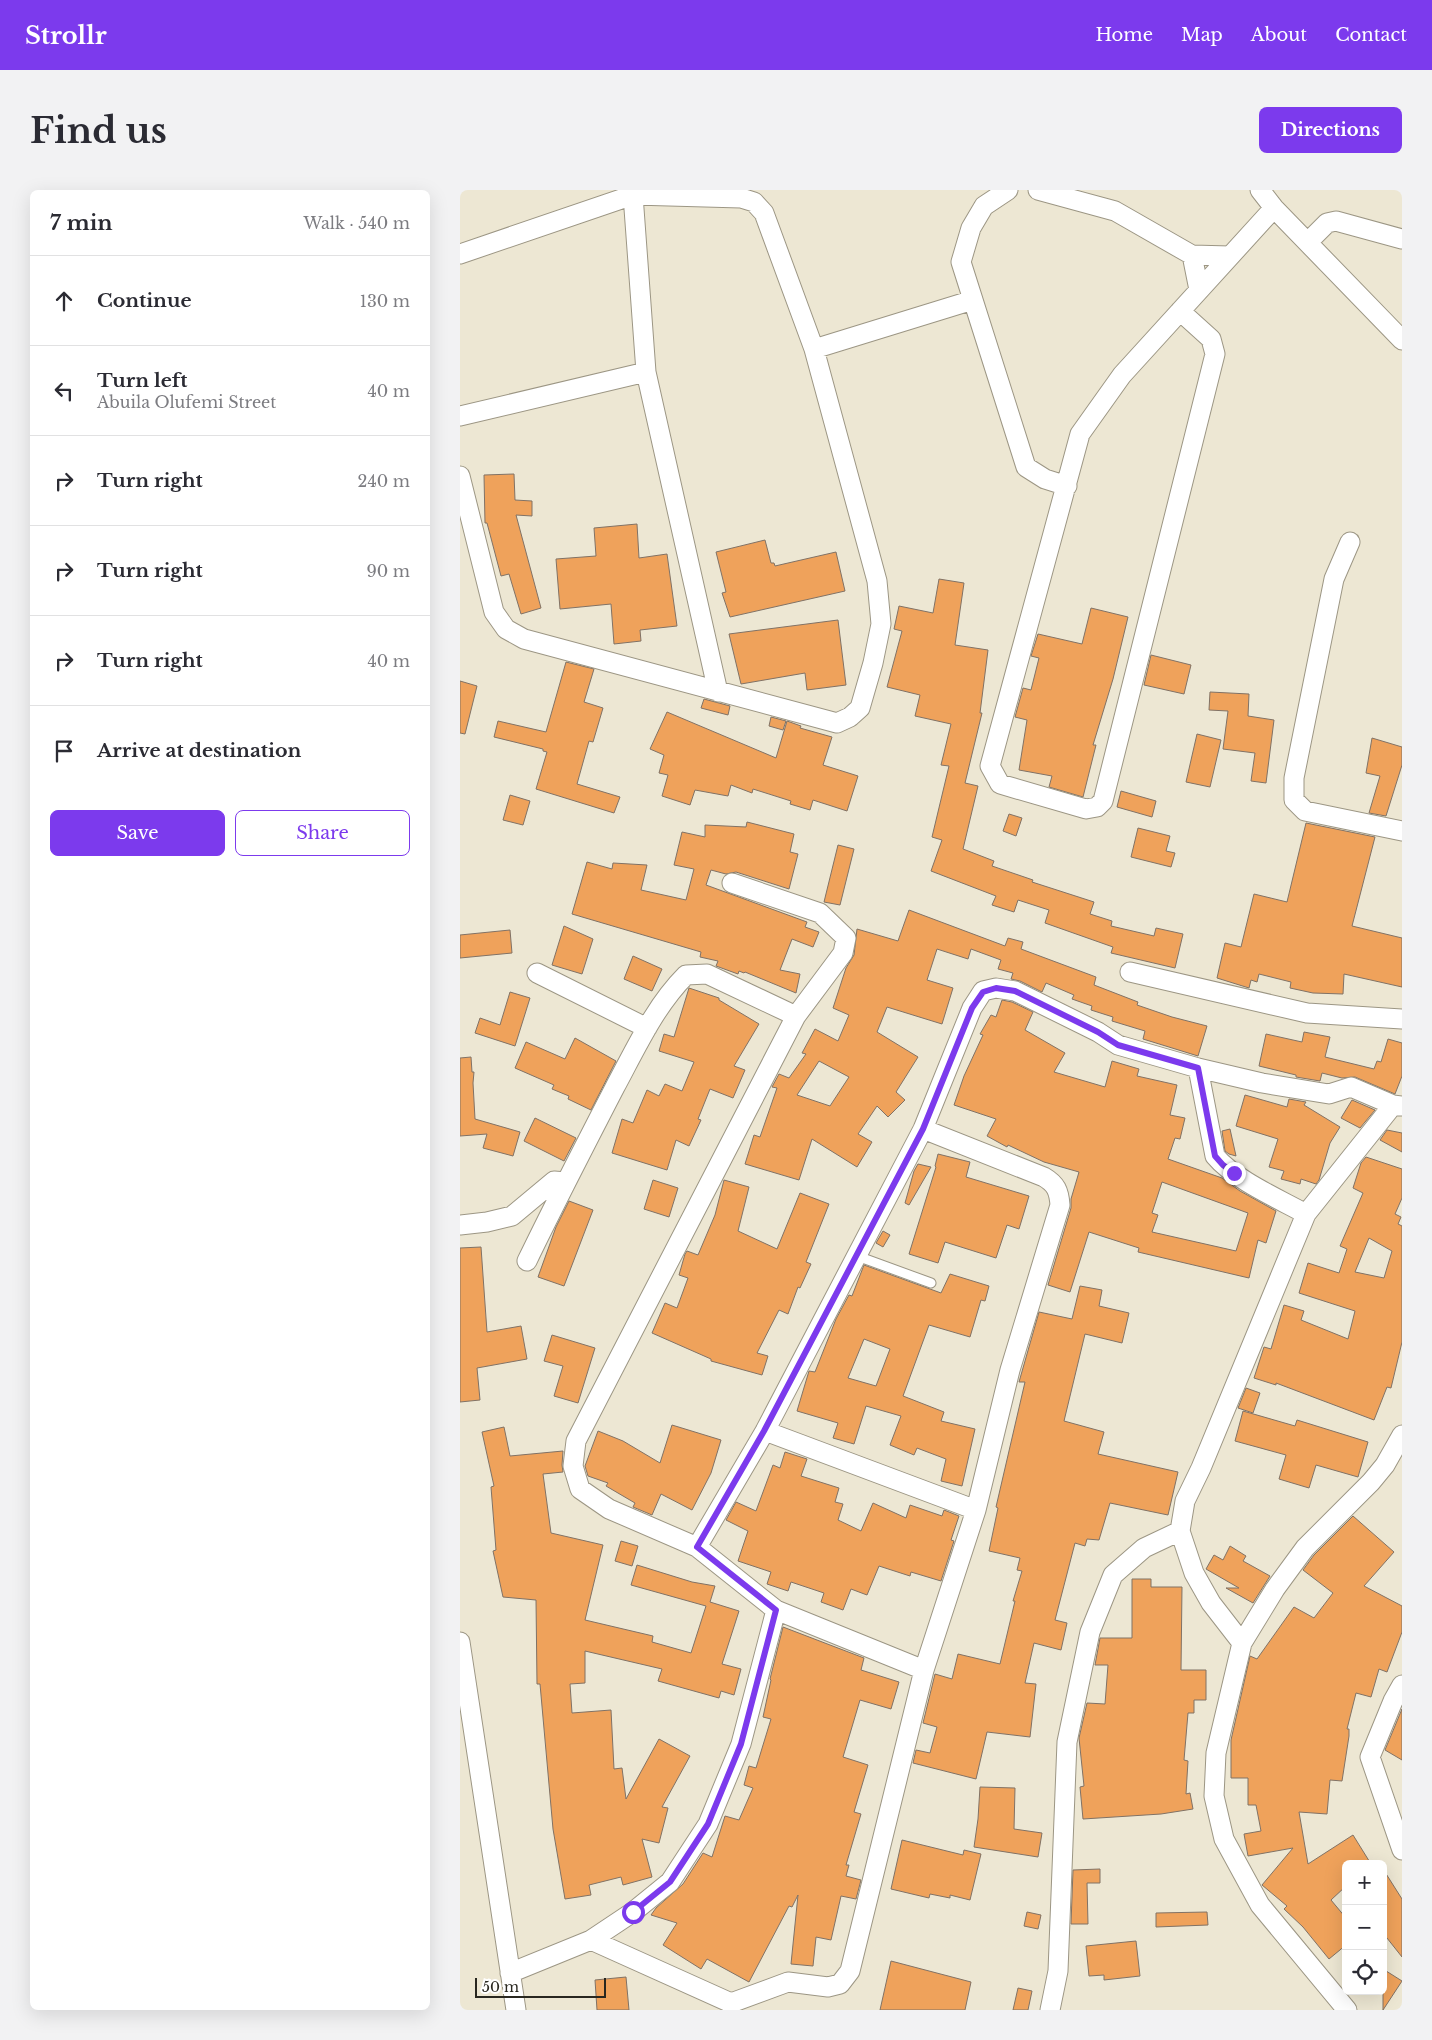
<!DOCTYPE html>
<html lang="en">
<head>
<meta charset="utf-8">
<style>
	:root { --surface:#fff; --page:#f2f2f3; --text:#2b2b33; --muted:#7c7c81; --line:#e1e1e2; --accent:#7c3aed }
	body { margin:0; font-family:"Libre Baskerville",serif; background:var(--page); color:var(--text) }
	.controls { position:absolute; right:15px; bottom:15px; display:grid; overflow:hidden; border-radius:8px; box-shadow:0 5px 20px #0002 }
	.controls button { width:45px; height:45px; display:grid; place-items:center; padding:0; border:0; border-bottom:1px solid var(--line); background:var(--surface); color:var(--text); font:25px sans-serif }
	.scale { position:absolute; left:15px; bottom:12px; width:131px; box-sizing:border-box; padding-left:5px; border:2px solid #29271f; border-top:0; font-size:14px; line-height:18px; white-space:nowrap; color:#29271f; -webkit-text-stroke:4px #fff; paint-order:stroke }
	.stop { position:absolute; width:15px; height:15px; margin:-11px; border:4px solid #7c3aed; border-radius:50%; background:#fff }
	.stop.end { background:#7c3aed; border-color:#fff; box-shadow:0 1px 5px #0008 }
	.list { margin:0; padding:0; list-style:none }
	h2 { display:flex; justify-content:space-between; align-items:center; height:65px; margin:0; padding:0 20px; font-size:21px }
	h2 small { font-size:16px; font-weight:400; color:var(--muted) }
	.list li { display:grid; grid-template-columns:32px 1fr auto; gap:15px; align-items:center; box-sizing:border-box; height:90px; padding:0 20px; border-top:1px solid var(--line) }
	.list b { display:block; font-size:19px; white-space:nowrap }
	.list p { margin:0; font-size:16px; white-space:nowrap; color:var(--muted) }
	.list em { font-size:16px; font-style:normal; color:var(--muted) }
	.actions { display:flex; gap:10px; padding:15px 20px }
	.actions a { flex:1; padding:11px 0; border:1px solid var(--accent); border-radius:8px; text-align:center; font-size:18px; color:var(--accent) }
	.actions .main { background:var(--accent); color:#fff }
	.icon { flex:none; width:28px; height:28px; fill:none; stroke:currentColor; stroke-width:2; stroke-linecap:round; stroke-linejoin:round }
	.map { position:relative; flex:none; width:942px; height:1820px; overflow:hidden; border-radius:8px }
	header { display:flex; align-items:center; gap:30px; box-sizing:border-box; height:70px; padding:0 25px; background:var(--accent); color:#fff }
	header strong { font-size:24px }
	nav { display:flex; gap:28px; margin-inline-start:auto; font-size:18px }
	.intro { display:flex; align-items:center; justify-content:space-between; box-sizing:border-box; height:120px; padding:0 30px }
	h1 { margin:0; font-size:35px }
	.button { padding:12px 22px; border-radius:8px; background:var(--accent); color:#fff; font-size:18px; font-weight:700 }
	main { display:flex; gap:30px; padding:0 30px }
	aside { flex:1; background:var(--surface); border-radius:8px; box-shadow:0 5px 20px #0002 }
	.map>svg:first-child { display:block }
</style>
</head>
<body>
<header>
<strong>Strollr</strong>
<nav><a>Home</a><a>Map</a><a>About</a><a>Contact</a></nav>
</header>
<div class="intro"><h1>Find us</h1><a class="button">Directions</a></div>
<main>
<aside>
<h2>7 min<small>Walk · 540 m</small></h2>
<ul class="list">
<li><svg class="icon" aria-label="ahead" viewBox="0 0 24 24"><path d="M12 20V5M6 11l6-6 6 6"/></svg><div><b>Continue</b></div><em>130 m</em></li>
<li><svg class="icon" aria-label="left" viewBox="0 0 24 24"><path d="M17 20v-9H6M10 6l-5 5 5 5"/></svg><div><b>Turn left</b><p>Abuila Olufemi Street</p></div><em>40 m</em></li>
<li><svg class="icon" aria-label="right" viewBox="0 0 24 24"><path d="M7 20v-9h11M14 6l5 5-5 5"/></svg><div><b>Turn right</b></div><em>240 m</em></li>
<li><svg class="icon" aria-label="right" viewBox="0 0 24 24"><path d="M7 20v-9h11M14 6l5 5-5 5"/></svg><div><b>Turn right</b></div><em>90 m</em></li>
<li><svg class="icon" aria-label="right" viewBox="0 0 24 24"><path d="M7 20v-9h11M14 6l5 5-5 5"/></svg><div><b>Turn right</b></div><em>40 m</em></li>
<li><svg class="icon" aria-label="arrive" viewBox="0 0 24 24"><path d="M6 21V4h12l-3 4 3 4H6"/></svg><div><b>Arrive at destination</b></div></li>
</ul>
<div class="actions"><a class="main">Save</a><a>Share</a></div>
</aside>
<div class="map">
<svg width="942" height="1820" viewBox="0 0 942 1820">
	<rect width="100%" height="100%" fill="#ede7d3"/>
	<path fill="#efa25b" stroke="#817265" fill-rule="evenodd" d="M 54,284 L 55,310 L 72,311 L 72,326 L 56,325 L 81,418 L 61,424 L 49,384 L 41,386 L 27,333 L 25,333 L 24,285 Z
		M 177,334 L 179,368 L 207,364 L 217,436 L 180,440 L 181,451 L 154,454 L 151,414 L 100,419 L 96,369 L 136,366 L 134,338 Z
		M 305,350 L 311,373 L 314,373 L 315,376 L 376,362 L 385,401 L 270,427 L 262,403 L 266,402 L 256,362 Z
		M 479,389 L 504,393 L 495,455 L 528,460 L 520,523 L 522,523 L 505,593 L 518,596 L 503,659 L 534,671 L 532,676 L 573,690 L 572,692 L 634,712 L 630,724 L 652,731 L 651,736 L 694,746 L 696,738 L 723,744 L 715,778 L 651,763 L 653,757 L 585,733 L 589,720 L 558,710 L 554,722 L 532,715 L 536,706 L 471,681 L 482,650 L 472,647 L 489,576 L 481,575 L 491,534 L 455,526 L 460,505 L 427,497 L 442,441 L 434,439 L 439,416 L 473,423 Z
		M 631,418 L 668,427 L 653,489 L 633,555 L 636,555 L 623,607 L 589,597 L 592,586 L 559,580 L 567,530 L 555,527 L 563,498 L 571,500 L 579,468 L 571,466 L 578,444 L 622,454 Z
		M 378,430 L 386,495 L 347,500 L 345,483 L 281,494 L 269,444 Z
		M 691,465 L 731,475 L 724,504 L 684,495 Z
		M 106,472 L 134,479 L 124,512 L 143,518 L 133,552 L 129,551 L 117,594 L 160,607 L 154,623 L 76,599 L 87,562 L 83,561 L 83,559 L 34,547 L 38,531 L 86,542 Z
		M 0,491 L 17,496 L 5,544 L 0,543 Z
		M 750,502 L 789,504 L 788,526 L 814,530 L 806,593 L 791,591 L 795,563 L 763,559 L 768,521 L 749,520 Z
		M 244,509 L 270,516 L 268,525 L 241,518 Z
		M 207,522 L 316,568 L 327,531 L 341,536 L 340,538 L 372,547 L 363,575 L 398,586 L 387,621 L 353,610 L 350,620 L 330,614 L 331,611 L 293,599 L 292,603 L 271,595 L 268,606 L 235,600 L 230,615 L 202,606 L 208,585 L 199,583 L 204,565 L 190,559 Z
		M 311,527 L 326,531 L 323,540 L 309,536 Z
		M 737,544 L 761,550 L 750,597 L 726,592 Z
		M 912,548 L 942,557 L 942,575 L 926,626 L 909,623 L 920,586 L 906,583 Z
		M 661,601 L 696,611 L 692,627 L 657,617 Z
		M 50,605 L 70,611 L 63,635 L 43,630 Z
		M 549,624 L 562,628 L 556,646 L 543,641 Z
		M 287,632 L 334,644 L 330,662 L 338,664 L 329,699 L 276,682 L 266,684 L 251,680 L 246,695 L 347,732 L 345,737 L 359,742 L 353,757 L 332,749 L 320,780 L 340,784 L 336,803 L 285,782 L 284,783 L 279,781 L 278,784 L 256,776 L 258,771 L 240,767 L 241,762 L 112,724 L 127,672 L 152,679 L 153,673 L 187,675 L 181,700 L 226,710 L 234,679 L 214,675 L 222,642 L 245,647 L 245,635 L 286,637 Z
		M 846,633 L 915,647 L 892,736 L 942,748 L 942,797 L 884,784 L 883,804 L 853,803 L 830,798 L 831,792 L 799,784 L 797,792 L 791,790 L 789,798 L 757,788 L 765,753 L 781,757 L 794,704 L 827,712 Z
		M 678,638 L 710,646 L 706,661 L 715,663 L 711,677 L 671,667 Z
		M 378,655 L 394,659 L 380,715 L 364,712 Z
		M 449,720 L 545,756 L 548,748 L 563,752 L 561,759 L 636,787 L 634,795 L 678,812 L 677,815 L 712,827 L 747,836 L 738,866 L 683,849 L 685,841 L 652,831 L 653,827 L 631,820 L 632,816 L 612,809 L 614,805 L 586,793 L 582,802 L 560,791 L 551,789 L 553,783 L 538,779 L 541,770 L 511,759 L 508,769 L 477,759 L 467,790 L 493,798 L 482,834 L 427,817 L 417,842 L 458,867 L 436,902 L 445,910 L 428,927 L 417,916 L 398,944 L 412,952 L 397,977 L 352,949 L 339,990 L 285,974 L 294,945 L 300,947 L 317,898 L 312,897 L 319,884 L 329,888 L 346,864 L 342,863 L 355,839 L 378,851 L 389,825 L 373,818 L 386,778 L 394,765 L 397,739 L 438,751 ZM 359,871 L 389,887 L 370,916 L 337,905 Z
		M 104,736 L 133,749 L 122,784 L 92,775 Z
		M 50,740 L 52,763 L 0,768 L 0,745 Z
		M 173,766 L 202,779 L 192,801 L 164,789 Z
		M 229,798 L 259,808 L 259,810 L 299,834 L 274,876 L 285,880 L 273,908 L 250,899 L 238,929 L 241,930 L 229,956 L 216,950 L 207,980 L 152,963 L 162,929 L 173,933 L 187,900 L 199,906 L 205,894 L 222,901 L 234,872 L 199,861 L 204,844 L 214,847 Z
		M 50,802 L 70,808 L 55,856 L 15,843 L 20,828 L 40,835 Z
		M 542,810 L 552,812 L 573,822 L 565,840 L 605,863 L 594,882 L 645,897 L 652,871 L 679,879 L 677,886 L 717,895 L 710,925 L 725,928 L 720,949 L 715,948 L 708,969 L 762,988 L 780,1001 L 816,1021 L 806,1053 L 798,1050 L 789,1088 L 678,1062 L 679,1058 L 629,1042 L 610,1102 L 588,1095 L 611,1018 L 611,1009 L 619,982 L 584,972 L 548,955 L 547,957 L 527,946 L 536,929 L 494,915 L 504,886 L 523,845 L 520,844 L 531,825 L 536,827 ZM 702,992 L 788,1023 L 776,1061 L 692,1042 L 698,1025 L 692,1023 Z
		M 844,842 L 870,847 L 865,867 L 914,879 L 917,871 L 921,872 L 928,849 L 942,853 L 942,886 L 935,904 L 895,887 L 882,888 L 862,883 L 860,891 L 836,887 L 836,885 L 799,876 L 806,844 L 842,852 Z
		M 115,848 L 156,871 L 131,920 L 108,909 L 109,906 L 92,899 L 94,895 L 55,878 L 66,852 L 105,869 Z
		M 11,867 L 12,882 L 14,882 L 13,893 L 15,929 L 60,942 L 53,966 L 23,958 L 27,944 L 0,946 L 0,868 Z
		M 785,905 L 827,917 L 829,909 L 846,912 L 844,915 L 880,937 L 870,953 L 859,990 L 856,994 L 841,989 L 840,994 L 821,989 L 824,981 L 809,977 L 818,949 L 776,936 Z
		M 892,910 L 915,920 L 900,938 L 881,928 Z
		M 75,928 L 116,948 L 104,971 L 64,951 Z
		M 770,939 L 776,966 L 769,964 L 765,961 L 762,941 Z
		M 927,940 L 942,943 L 942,962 L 920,950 Z
		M 478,964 L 510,972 L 506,987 L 569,1006 L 559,1039 L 547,1035 L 536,1068 L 485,1052 L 478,1073 L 449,1064 L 476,977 L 475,976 Z
		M 906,967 L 942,979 L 942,1008 L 935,1024 L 941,1027 L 938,1034 L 942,1036 L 942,1152 L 931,1198 L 927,1197 L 914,1230 L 816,1193 L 816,1195 L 794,1188 L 804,1157 L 811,1159 L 824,1115 L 844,1121 L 841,1130 L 888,1149 L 895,1121 L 839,1103 L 848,1073 L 879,1083 L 887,1059 L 880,1056 L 903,1003 L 893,998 L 901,973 ZM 909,1048 L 932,1061 L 924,1088 L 895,1082 Z
		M 458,974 L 471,977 L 449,1015 L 445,1013 L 454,981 Z
		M 193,990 L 218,998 L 209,1027 L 184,1019 Z
		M 264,990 L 289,997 L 278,1041 L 317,1059 L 340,1003 L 369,1014 L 346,1072 L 351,1074 L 340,1098 L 338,1097 L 328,1124 L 319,1120 L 297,1163 L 308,1166 L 302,1185 L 251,1171 L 251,1169 L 192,1143 L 205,1113 L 217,1118 L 228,1088 L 219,1085 L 225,1064 L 227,1061 L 238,1065 L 255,1025 Z
		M 109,1011 L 133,1020 L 104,1096 L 78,1087 L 96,1037 Z
		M 423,1041 L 430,1045 L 423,1057 L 416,1053 Z
		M 21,1057 L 27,1142 L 61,1136 L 67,1169 L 17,1178 L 20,1210 L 0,1212 L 0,1058 Z
		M 404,1075 L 481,1103 L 490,1084 L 529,1096 L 525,1111 L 521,1110 L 510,1147 L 469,1135 L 443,1206 L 484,1222 L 481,1231 L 515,1239 L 502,1296 L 481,1291 L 486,1269 L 457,1258 L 454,1265 L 430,1255 L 441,1226 L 406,1216 L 394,1254 L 373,1248 L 378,1233 L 337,1221 L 349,1181 L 355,1182 L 376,1129 L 389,1105 L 392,1106 ZM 404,1149 L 430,1159 L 416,1196 L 388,1188 Z
		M 620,1096 L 642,1100 L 639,1116 L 669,1123 L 662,1153 L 625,1144 L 604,1231 L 644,1242 L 638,1264 L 718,1282 L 708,1325 L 650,1313 L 639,1350 L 627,1349 L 625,1356 L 615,1353 L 595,1430 L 607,1433 L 601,1460 L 574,1453 L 565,1493 L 576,1494 L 570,1547 L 527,1542 L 516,1589 L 453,1573 L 456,1560 L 470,1563 L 477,1537 L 463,1533 L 475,1484 L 492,1489 L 498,1464 L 540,1474 L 555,1411 L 553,1411 L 562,1381 L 557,1380 L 560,1368 L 529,1361 L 538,1318 L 536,1317 L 565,1192 L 559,1192 L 579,1122 L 612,1129 Z
		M 92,1145 L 135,1158 L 118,1213 L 94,1206 L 103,1176 L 84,1171 Z
		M 786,1198 L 800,1203 L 793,1223 L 778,1218 Z
		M 783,1221 L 835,1236 L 837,1230 L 908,1252 L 898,1287 L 856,1275 L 849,1298 L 819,1289 L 826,1265 L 775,1251 Z
		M 212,1235 L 261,1250 L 251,1283 L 232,1320 L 201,1304 L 192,1325 L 173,1317 L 175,1313 L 146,1296 L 148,1293 L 128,1286 L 125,1276 L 138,1241 L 163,1251 L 200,1273 Z
		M 44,1237 L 50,1266 L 103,1261 L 102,1275 L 103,1282 L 83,1284 L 91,1343 L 143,1355 L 125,1430 L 193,1446 L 192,1452 L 231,1463 L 246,1416 L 171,1395 L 177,1375 L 232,1392 L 255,1396 L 250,1412 L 279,1421 L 262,1474 L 281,1479 L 274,1505 L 261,1501 L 259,1508 L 198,1491 L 202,1479 L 125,1461 L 125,1493 L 110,1494 L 112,1523 L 151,1520 L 154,1579 L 162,1578 L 166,1609 L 199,1549 L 230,1566 L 202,1617 L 208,1618 L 199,1653 L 182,1649 L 192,1687 L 163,1695 L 161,1687 L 129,1695 L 131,1705 L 105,1709 L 93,1639 L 80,1494 L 77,1494 L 76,1410 L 43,1407 L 33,1361 L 36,1360 L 31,1297 L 34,1296 L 22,1242 Z
		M 325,1262 L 347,1269 L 341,1286 L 379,1298 L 375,1312 L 383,1314 L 378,1330 L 401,1341 L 413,1313 L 446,1328 L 450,1315 L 482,1326 L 484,1320 L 499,1326 L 491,1350 L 494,1351 L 481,1391 L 451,1382 L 450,1386 L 419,1376 L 407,1405 L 391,1399 L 383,1420 L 361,1412 L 364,1403 L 331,1392 L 328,1401 L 307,1394 L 311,1382 L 278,1371 L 288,1341 L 266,1330 L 276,1312 L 296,1321 L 313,1275 L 320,1278 Z
		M 893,1326 L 934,1362 L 904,1396 L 942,1416 L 942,1442 L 927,1482 L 919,1479 L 911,1507 L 896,1503 L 887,1539 L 889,1539 L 889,1546 L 882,1591 L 870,1590 L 867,1624 L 839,1622 L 848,1674 L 893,1645 L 911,1674 L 886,1674 L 886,1696 L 871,1710 L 886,1728 L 886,1755 L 869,1769 L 843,1737 L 824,1719 L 827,1716 L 802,1695 L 833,1658 L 788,1666 L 784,1644 L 801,1641 L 796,1615 L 788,1615 L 788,1588 L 771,1588 L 771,1550 L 790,1466 L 797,1469 L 834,1417 L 854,1428 L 873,1403 L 843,1380 L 854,1365 Z
		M 161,1351 L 178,1356 L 172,1376 L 155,1371 Z
		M 770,1356 L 786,1366 L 783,1371 L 810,1386 L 793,1413 L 766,1398 L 779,1398 L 746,1379 L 754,1365 L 763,1370 Z
		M 672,1389 L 691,1389 L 691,1397 L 722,1397 L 721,1480 L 746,1480 L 746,1510 L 734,1510 L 734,1523 L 728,1523 L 724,1570 L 728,1571 L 726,1604 L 730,1603 L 733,1619 L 701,1624 L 623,1629 L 620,1597 L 624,1596 L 619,1548 L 627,1513 L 645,1514 L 648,1475 L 635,1475 L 640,1448 L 672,1448 Z
		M 323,1437 L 404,1468 L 401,1480 L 439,1492 L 431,1519 L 400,1510 L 383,1567 L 408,1575 L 394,1622 L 401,1624 L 386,1675 L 389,1675 L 386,1686 L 401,1690 L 396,1709 L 381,1706 L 371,1750 L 356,1747 L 353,1776 L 331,1774 L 338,1705 L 332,1717 L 329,1716 L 289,1792 L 247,1769 L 241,1779 L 203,1755 L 217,1733 L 191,1725 L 196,1718 L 223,1694 L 243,1663 L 252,1667 L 265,1626 L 279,1630 L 293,1598 L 284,1595 L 289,1576 L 296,1578 L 311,1529 L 303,1527 L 311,1490 L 310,1489 Z
		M 942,1519 L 942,1570 L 925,1560 Z
		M 520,1597 L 555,1598 L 554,1639 L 582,1643 L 578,1667 L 514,1657 L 518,1629 Z
		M 442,1650 L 503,1665 L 504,1660 L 521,1664 L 510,1710 L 490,1705 L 490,1708 L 470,1704 L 469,1708 L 431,1699 Z
		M 640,1679 L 640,1693 L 627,1693 L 628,1734 L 611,1734 L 613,1680 Z
		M 923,1679 L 942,1709 L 942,1767 L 923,1743 Z
		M 567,1722 L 581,1725 L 578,1739 L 564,1736 Z
		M 747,1722 L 748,1735 L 696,1737 L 696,1723 Z
		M 676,1751 L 680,1786 L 644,1790 L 644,1785 L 629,1786 L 626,1756 Z
		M 431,1771 L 511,1792 L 505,1820 L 420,1820 Z
		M 923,1779 L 942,1791 L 923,1820 Z
		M 166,1787 L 169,1820 L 137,1820 L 135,1790 Z
		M 558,1798 L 572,1801 L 568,1820 L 553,1820 Z"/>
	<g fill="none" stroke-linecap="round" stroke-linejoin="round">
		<g stroke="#9c9684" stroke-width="11">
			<path id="lane" d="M 397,1066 L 471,1093"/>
		</g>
		<g stroke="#9c9684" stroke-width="21">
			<path id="street" d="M 548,0 L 524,16 L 511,38 L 501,72 L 566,277 L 585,289 L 607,296
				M 578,0 L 655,21 L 732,65 L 770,66
				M 800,0 L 814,18 L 942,150
				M 173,5 L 186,182 L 258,502
				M 848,52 L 867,33 L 876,31 L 942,49
				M 0,64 L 173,5 L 281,8 L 294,12 L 304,23 L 354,159 L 417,391 L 421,434 L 413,473 L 400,518 L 390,527 L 377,533 L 64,449 L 46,439 L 34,422 L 0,286
				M 732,65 L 739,100
				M 720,121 L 751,149 L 755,164 L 643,611 L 637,617 L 626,619 L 540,594 L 530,576 L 620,244 L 662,185 L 814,18
				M 354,159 L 513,110
				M 0,226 L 186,182
				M 890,352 L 874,389 L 834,588 L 834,610 L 845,621 L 942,641
				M 272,693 L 360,723 L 386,748 L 383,763 L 336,826 L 116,1251 L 113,1276 L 120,1299 L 149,1319 L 237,1357 L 316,1420 L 464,1480 L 516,1320 L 550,1180 L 600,1015 C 599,1001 596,994 584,987 L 463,939
				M 670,782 L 847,823 L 942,829
				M 77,783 L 187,838
				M 738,878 L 755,966 C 775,990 819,1009 846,1024
				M 0,1035 L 27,1032 L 52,1026 L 94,991 L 106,992
				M 67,1071 C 95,1013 125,955 155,897 C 176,858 195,816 226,785 L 247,784 L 336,826
				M 305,1241 L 516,1320
				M 237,1357 L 305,1241 L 463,939 L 512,818 L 523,801 L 536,798 L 555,801 L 638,842 L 658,855 L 738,878 L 802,893 L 869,904 L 891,897 L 933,915 L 942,916
				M 0,1452 L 56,1820
				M 782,1453 L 751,1413 L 734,1383 L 720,1341 L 725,1311 L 741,1278 L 846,1024 L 933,915
				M 942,1495 L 933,1511 L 910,1567 L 942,1660
				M 131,1750 L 271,1813 L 328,1792 L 368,1797 L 380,1794 L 390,1781 L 464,1480
				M 50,1783 L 131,1750 L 173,1722 L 210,1692 L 248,1634 L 281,1554 L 316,1420
				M 590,1820 L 598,1781 L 607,1552 L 630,1442 L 653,1385 L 684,1358 L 720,1341
				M 887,1820 L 800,1715 L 764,1649 L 754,1606 L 756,1563 L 782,1453 L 815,1399 L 845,1358 L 911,1292 L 925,1275 L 942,1245"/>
		</g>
		<use href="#lane" stroke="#fff" stroke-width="9"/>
		<use href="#street" stroke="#fff" stroke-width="19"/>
	</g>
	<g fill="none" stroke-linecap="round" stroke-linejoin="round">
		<path stroke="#7c3aed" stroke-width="6" d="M 173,1722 L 210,1692 L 248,1634 L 281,1554 L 316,1420 L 237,1357 L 304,1241 L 463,939 L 512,818 L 523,802 L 536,798 L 555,801 L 638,842 L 658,855 L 738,878 L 755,966 L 763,975 L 774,983"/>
	</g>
</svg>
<div class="controls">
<button>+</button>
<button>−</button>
<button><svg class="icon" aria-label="locate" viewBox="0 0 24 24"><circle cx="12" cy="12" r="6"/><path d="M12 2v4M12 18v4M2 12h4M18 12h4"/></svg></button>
</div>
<div class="scale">50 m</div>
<div class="stop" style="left:173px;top:1722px"></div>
<div class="stop end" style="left:774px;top:983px"></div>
</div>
</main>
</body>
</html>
